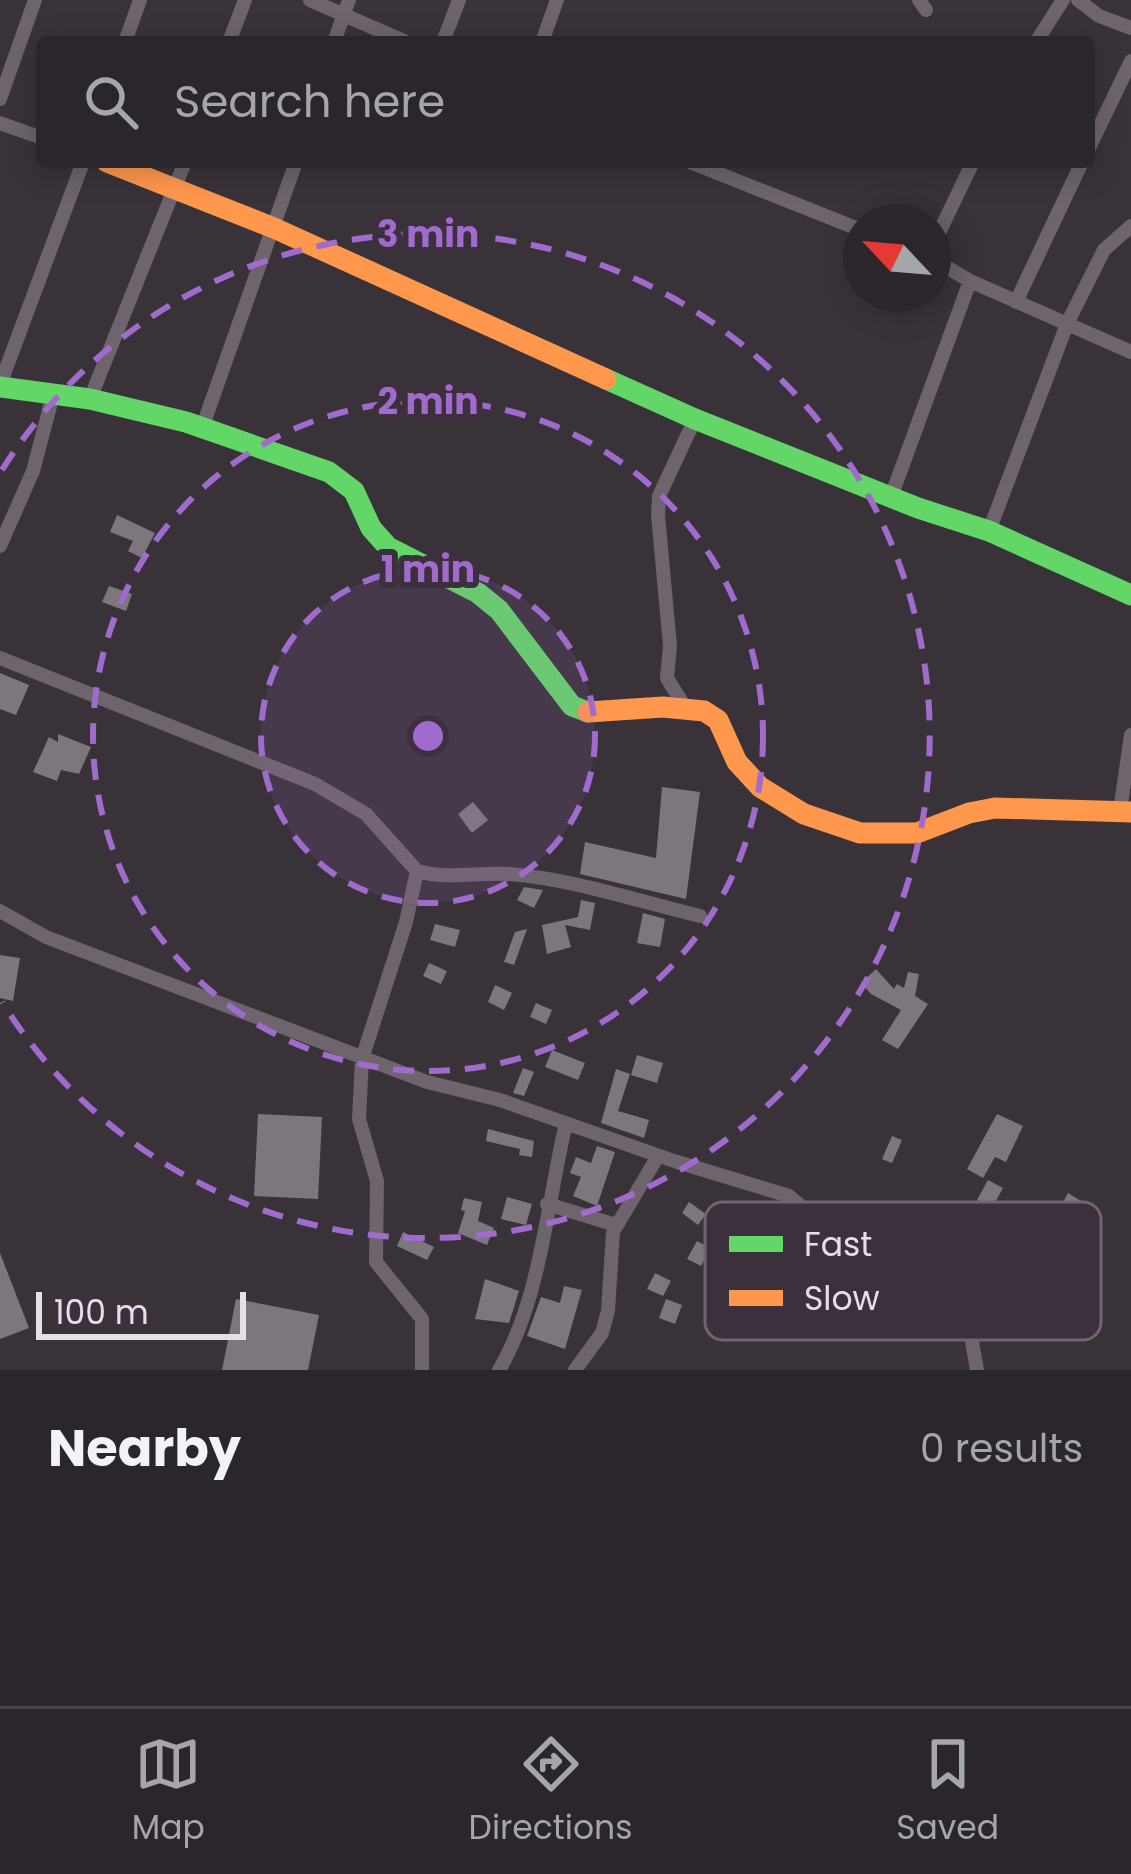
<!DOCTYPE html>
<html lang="en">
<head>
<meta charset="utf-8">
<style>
	:root { --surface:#2b262b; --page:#332e33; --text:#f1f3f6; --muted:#a6a5a9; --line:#474347; --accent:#aaa3aa }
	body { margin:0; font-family:Poppins,sans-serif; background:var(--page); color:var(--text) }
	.compass { position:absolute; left:843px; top:204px; width:108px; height:108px; border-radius:50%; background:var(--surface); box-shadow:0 6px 30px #0003; rotate:296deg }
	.scale { position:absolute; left:36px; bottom:30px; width:210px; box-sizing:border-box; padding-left:12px; border:6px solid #e7dfe7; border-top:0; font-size:33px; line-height:42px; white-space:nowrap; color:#e7dfe7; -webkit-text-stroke:9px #3c303c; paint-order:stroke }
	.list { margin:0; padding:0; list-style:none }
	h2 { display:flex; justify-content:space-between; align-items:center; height:156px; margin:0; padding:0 48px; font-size:51px }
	h2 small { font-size:39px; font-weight:400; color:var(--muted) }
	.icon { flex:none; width:66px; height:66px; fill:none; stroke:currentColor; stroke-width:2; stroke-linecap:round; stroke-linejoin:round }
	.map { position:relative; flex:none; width:1131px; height:1370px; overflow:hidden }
	.search { position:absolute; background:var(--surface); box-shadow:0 6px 30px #0003; left:36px; right:36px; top:36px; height:132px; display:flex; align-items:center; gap:30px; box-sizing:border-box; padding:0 42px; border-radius:12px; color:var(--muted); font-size:45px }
	.sheet { height:336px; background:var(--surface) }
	nav { display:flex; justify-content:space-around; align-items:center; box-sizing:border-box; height:168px; border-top:3px solid var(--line); background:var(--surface); font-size:33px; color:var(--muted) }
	nav a { display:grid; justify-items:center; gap:6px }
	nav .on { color:var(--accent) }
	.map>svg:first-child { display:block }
</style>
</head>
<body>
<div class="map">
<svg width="1131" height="1370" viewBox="0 0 1131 1370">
	<rect width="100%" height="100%" fill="#393339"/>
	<path fill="#7d777d" d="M 117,515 L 155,533 L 142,558 L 128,551 L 133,541 L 110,532 Z
		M 109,586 L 132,594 L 126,611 L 102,602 Z
		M 0,673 L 29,685 L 16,715 L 0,709 Z
		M 58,734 L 91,747 L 79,774 L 61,770 L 57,781 L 33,772 L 49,737 L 58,742 Z
		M 662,787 L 700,792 L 686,899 L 580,874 L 585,842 L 656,858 Z
		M 473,802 L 488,820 L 472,833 L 458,814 Z
		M 524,887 L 543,890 L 534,908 L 517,900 Z
		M 581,900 L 595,903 L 590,930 L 565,925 L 571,947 L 547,954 L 542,925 L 578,917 Z
		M 643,913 L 665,919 L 660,947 L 637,943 Z
		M 435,924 L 460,930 L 455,947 L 430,940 Z
		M 527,929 L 514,965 L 504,962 L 515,932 Z
		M 0,955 L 20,958 L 13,1001 L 0,998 Z
		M 429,963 L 447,971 L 441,984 L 423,976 Z
		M 876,969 L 894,989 L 897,984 L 904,988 L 908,972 L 919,974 L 915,996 L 928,1004 L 898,1049 L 882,1040 L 901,1010 L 871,994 L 861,983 Z
		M 495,985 L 512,993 L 504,1010 L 488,1002 Z
		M 536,1003 L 552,1010 L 546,1024 L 530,1017 Z
		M 552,1050 L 585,1063 L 578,1080 L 545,1067 Z
		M 637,1055 L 663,1063 L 657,1083 L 631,1075 Z
		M 523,1068 L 534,1072 L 524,1096 L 513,1093 Z
		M 616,1069 L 630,1074 L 618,1111 L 649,1120 L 644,1138 L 601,1123 Z
		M 258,1114 L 322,1117 L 318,1199 L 254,1196 Z
		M 997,1114 L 1023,1126 L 1006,1162 L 995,1157 L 983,1178 L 967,1169 Z
		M 488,1129 L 534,1141 L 532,1157 L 519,1155 L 520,1149 L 486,1141 Z
		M 892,1136 L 902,1140 L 892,1163 L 882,1159 Z
		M 597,1146 L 615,1152 L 597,1206 L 573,1196 L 581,1177 L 570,1173 L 576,1157 L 591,1163 Z
		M 988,1180 L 1003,1188 L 992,1208 L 977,1200 Z
		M 1068,1193 L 1089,1206 L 1078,1225 L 1069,1220 L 1054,1254 L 1039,1247 Z
		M 507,1197 L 532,1204 L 526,1225 L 501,1219 Z
		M 464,1198 L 482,1202 L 478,1221 L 494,1228 L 487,1245 L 458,1233 L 465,1211 L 461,1210 Z
		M 689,1202 L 706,1214 L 698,1225 L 682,1213 Z
		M 403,1232 L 434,1247 L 427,1260 L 397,1246 Z
		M 697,1241 L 710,1248 L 701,1266 L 687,1259 Z
		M 0,1253 L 29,1328 L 0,1339 Z
		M 655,1273 L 671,1281 L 663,1296 L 647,1289 Z
		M 485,1279 L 519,1291 L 509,1323 L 475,1319 Z
		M 564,1286 L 582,1290 L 565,1349 L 527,1336 L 541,1297 L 560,1303 Z
		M 236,1299 L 319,1315 L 308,1370 L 222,1370 Z
		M 666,1299 L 682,1305 L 675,1324 L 659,1318 Z"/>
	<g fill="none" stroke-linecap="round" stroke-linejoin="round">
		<path stroke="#6d646d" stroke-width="14" d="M 310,0 L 406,42
			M 919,0 L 926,10
			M 1078,0 L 1099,16 L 1131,28
			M 125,42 L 140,0
			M 229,42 L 245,0
			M 334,42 L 349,0
			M 443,42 L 459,0
			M 542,42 L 557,0
			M 1036,42 L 1063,0
			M 0,99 L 35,0
			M 0,123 L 42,138
			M 1089,148 L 1131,61
			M 690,162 L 861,230
			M 933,245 L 973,162
			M 933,259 L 970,281 L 1131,352
			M 1016,302 L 1082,162
			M 0,385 L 83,162
			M 90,399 L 185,162
			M 202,428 L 296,162
			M 891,497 L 970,281
			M 989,531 L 1067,324 L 1104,250 L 1131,226
			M 0,546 L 33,471 L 53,395
			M 0,658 L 315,784 L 366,814 L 417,871
			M 686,709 L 667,678 L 670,646 L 658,515 L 659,496 L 695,419
			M 1120,811 L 1131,735
			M 0,911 L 46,937 L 427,1082 L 500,1100 L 674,1161 L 789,1196 L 852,1249 L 940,1298 L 959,1315 L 971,1336 L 977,1370
			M 547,1204 L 616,1225
			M 422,1370 L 422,1319 L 376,1262 L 377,1181 L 359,1119 L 362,1059 L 406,922 L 417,871 C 448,880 477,872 509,874 C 573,879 637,901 700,916
			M 499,1370 C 541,1299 547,1203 566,1123
			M 575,1370 L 602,1333 L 608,1311 L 613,1232 L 658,1156"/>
		<path stroke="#63d668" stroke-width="21" d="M 606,379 L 695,419 L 918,508 L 989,531 L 1131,595
			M 0,387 L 90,399 L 186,422 L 329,472 L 354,491 L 371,528 L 388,547 L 478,593 L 499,610 L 572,706 L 588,712"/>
		<path stroke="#ff974d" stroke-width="21" d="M 107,162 L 274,228 L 606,379
			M 588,712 L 663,707 L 704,711 L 718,720 L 737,762 L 760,787 L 804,814 L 860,833 L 917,833 L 969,813 L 995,808 L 1131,812"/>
	</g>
	<circle cx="428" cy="736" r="167" fill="#a16bcd" fill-opacity=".12"/>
	<g fill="none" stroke="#a16bcd" stroke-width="6" stroke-dasharray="21 15">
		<circle cx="428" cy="736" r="167"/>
		<circle cx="428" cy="736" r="335"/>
		<path d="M2 470A502 502 0 1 1 2 1002"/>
	</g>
	<rect x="705" y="1202" width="396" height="138" rx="18" fill="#3c303c" stroke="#6f656f" stroke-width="3"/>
	<rect x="729" y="1236" width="54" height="16" fill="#63d668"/>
	<rect x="729" y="1290" width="54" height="16" fill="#ff974d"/>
	<g font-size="33" fill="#e7dfe7">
		<text x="804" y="1256">Fast</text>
		<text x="804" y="1310">Slow</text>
	</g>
	<circle cx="428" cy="736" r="18" fill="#a16bcd" stroke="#3c303c" stroke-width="6"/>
	<g font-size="36" text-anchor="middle" font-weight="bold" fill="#a16bcd" stroke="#3c303c" stroke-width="12" stroke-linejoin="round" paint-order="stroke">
		<text x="428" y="247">3 min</text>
		<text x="428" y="414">2 min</text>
		<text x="428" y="582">1 min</text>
	</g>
</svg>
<svg class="compass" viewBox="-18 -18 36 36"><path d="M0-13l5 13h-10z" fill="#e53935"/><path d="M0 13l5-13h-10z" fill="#a6a5a9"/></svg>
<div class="scale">100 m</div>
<div class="search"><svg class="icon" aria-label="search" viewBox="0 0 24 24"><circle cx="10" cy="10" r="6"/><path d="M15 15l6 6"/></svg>Search here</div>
</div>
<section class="sheet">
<h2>Nearby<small>0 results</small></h2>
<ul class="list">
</ul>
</section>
<nav>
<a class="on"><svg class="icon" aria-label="map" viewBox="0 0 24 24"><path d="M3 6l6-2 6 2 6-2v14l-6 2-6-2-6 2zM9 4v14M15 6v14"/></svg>Map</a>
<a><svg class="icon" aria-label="directions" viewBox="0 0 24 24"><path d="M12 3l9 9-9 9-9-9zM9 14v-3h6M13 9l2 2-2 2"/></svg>Directions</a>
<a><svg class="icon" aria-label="saved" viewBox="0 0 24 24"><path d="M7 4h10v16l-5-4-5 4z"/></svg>Saved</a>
</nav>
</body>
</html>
